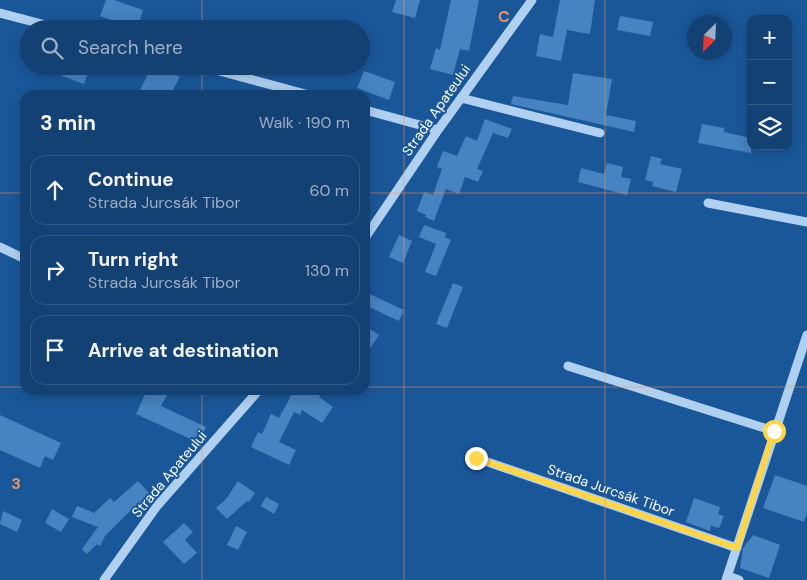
<!DOCTYPE html>
<html lang="en">
<head>
<meta charset="utf-8">
<style>
	:root { --surface:#144173; --page:#1d4878; --text:#f1f3f6; --muted:#9dafc4; --line:#335a85 }
	body { margin:0; font-family:"DM Sans",sans-serif; background:var(--page); color:var(--text) }
	.controls { position:absolute; right:15px; top:15px; display:grid; overflow:hidden; border-radius:10px; box-shadow:0 2px 12px #0003 }
	.controls button { width:45px; height:45px; display:grid; place-items:center; padding:0; border:0; border-bottom:1px solid var(--line); background:var(--surface); color:var(--text); font:25px sans-serif }
	.compass { position:absolute; left:687px; top:15px; width:45px; height:45px; border-radius:50%; background:var(--surface); box-shadow:0 2px 12px #0003; rotate:204deg }
	.stop { position:absolute; width:15px; height:15px; margin:-11px; border:4px solid #ffd54a; border-radius:50%; background:#fff }
	.stop.end { background:#ffd54a; border-color:#fff; box-shadow:0 1px 5px #0008 }
	.list { margin:0; padding:0; list-style:none }
	h2 { display:flex; justify-content:space-between; align-items:center; height:65px; margin:0; padding:0 20px; font-size:21px }
	h2 small { font-size:16px; font-weight:400; color:var(--muted) }
	.list li { display:grid; grid-template-columns:32px 1fr auto; gap:15px; align-items:center; box-sizing:border-box; height:70px; margin:0 10px 10px; padding:0 10px; border:1px solid var(--line); border-radius:15px }
	.list b { display:block; font-size:19px; white-space:nowrap }
	.list p { margin:0; font-size:16px; white-space:nowrap; color:var(--muted) }
	.list em { font-size:16px; font-style:normal; color:var(--muted) }
	.icon { flex:none; width:28px; height:28px; fill:none; stroke:currentColor; stroke-width:2; stroke-linecap:round; stroke-linejoin:round }
	.map { position:relative; flex:none; width:807px; height:580px; overflow:hidden }
	.search { position:absolute; background:var(--surface); box-shadow:0 2px 12px #0003; left:20px; top:20px; width:350px; height:55px; display:flex; align-items:center; gap:12px; box-sizing:border-box; padding:0 18px; border-radius:28px; color:var(--muted); font-size:19px }
	.panel { position:absolute; background:var(--surface); box-shadow:0 2px 12px #0003; left:20px; top:90px; width:350px; height:305px; border-radius:15px }
	.map>svg:first-child { display:block }
</style>
</head>
<body>
<div class="map">
<svg width="807" height="580" viewBox="0 0 807 580">
	<rect width="100%" height="100%" fill="#1a5799"/>
	<path fill="#4783c1" d="M 106,0 L 114,0 L 143,10 L 137,29 L 100,16 Z
		M 396,0 L 420,0 L 415,18 L 392,12 Z
		M 451,0 L 479,0 L 469,51 L 460,49 L 453,75 L 430,69 L 436,48 L 440,50 Z
		M 560,0 L 595,0 L 590,34 L 567,30 L 561,61 L 536,56 L 540,34 L 553,37 Z
		M 620,16 L 653,22 L 650,36 L 617,30 Z
		M 66,66 L 91,66 L 84,84 L 62,76 Z
		M 152,66 L 160,66 L 180,77 L 170,95 L 149,95 L 140,90 Z
		M 364,71 L 395,82 L 389,100 L 357,88 Z
		M 573,73 L 612,79 L 606,115 L 636,121 L 634,132 L 511,104 L 513,96 L 568,105 Z
		M 485,119 L 512,129 L 508,138 L 493,133 L 477,169 L 483,171 L 478,182 L 465,177 L 459,194 L 446,189 L 434,221 L 425,217 L 426,215 L 417,211 L 424,192 L 433,195 L 442,169 L 437,167 L 443,151 L 457,156 L 466,136 L 477,141 Z
		M 702,124 L 724,128 L 724,132 L 751,138 L 751,153 L 698,143 Z
		M 651,156 L 662,159 L 660,164 L 682,169 L 676,192 L 652,186 L 653,182 L 645,180 Z
		M 607,163 L 623,167 L 621,177 L 631,179 L 627,195 L 578,182 L 581,168 L 604,174 Z
		M 424,225 L 446,233 L 445,237 L 451,240 L 436,276 L 425,272 L 436,244 L 419,237 Z
		M 399,235 L 412,241 L 403,263 L 389,257 Z
		M 453,283 L 463,287 L 447,328 L 436,324 Z
		M 365,292 L 404,310 L 399,321 L 365,305 Z
		M 365,326 L 379,335 L 365,356 Z
		M 147,390 L 170,390 L 161,406 L 206,427 L 199,443 L 136,414 Z
		M 294,390 L 323,390 L 319,397 L 333,407 L 322,423 L 302,410 L 300,415 L 294,412 L 279,442 L 296,450 L 289,465 L 251,447 L 258,432 L 262,434 L 271,414 L 279,418 Z
		M 0,415 L 61,443 L 53,460 L 45,456 L 40,468 L 0,450 Z
		M 775,475 L 807,486 L 807,513 L 804,522 L 763,508 Z
		M 138,481 L 151,495 L 136,505 L 105,536 L 100,546 L 97,544 L 87,554 L 82,549 L 98,527 L 72,517 L 77,506 L 94,513 L 110,498 L 114,502 Z
		M 238,481 L 255,493 L 249,502 L 247,501 L 227,519 L 216,508 L 226,499 Z
		M 266,497 L 279,504 L 274,514 L 261,506 Z
		M 694,498 L 720,507 L 718,514 L 724,516 L 719,528 L 711,526 L 710,531 L 686,522 Z
		M 52,509 L 69,519 L 61,532 L 45,523 Z
		M 3,511 L 22,520 L 17,532 L 0,524 Z
		M 184,523 L 193,532 L 185,540 L 197,553 L 184,564 L 163,542 Z
		M 236,526 L 247,532 L 238,550 L 227,545 Z
		M 753,535 L 780,545 L 769,578 L 740,568 L 743,548 Z"/>
	<g fill="none" stroke-linecap="round" stroke-linejoin="round">
		<path stroke="#afd0f1" stroke-width="9" d="M 0,13 L 61,29
			M 201,66 L 309,95
			M 461,98 L 600,133
			M 365,110 L 438,130
			M 708,203 L 807,222
			M 365,238 L 438,130 L 532,0
			M 0,247 L 25,259
			M 568,366 L 774,431
			M 476,458 L 737,548
			M 728,576 L 739,580
			M 104,580 L 157,506 L 259,390
			M 726,580 L 807,335"/>
	</g>
	<g fill="none" stroke-linecap="round" stroke-linejoin="round">
		<path stroke="#ffd54a" stroke-width="6" d="M 476,458 L 737,548 L 774,431"/>
	</g>
	<path fill="none" stroke="#f09361" stroke-width="1" stroke-opacity="0.55" d="M 202,0 L 202,29M 404,0 L 404,580M 605,0 L 605,580M 202,66 L 202,95M 0,193 L 25,193M 365,193 L 807,193M 0,387 L 25,387M 365,387 L 807,387M 202,390 L 202,580"/>
	<g text-anchor="middle" dominant-baseline="central" stroke-width="4" stroke-linejoin="round" paint-order="stroke">
		<g font-size="14" fill="#fff" stroke="#1a5799">
			<text transform="translate(436 110) rotate(-55)">Strada Apateului</text>
			<text transform="translate(169 474) rotate(-50)">Strada Apateului</text>
			<text transform="translate(611 490) rotate(19)">Strada Jurcsák Tibor</text>
		</g>
	</g>
	<g font-size="16" text-anchor="middle" font-weight="bold" fill="#f09361" stroke="#1a5799" stroke-width="4" stroke-linejoin="round" paint-order="stroke">
		<text x="504" y="22">C</text>
		<text x="16" y="489">3</text>
	</g>
</svg>
<div class="controls">
<button>+</button>
<button>−</button>
<button><svg class="icon" aria-label="layers" viewBox="0 0 24 24"><path d="M12 4l9 5-9 5-9-5zM3 14l9 5 9-5"/></svg></button>
</div>
<svg class="compass" viewBox="-18 -18 36 36"><path d="M0-13l5 13h-10z" fill="#e53935"/><path d="M0 13l5-13h-10z" fill="#9dafc4"/></svg>
<div class="stop" style="left:774px;top:431px"></div>
<div class="stop end" style="left:476px;top:458px"></div>
<div class="search"><svg class="icon" aria-label="search" viewBox="0 0 24 24"><circle cx="10" cy="10" r="6"/><path d="M15 15l6 6"/></svg>Search here</div>
<section class="panel">
<h2>3 min<small>Walk · 190 m</small></h2>
<ul class="list">
<li><svg class="icon" aria-label="ahead" viewBox="0 0 24 24"><path d="M12 20V5M6 11l6-6 6 6"/></svg><div><b>Continue</b><p>Strada Jurcsák Tibor</p></div><em>60 m</em></li>
<li><svg class="icon" aria-label="right" viewBox="0 0 24 24"><path d="M7 20v-9h11M14 6l5 5-5 5"/></svg><div><b>Turn right</b><p>Strada Jurcsák Tibor</p></div><em>130 m</em></li>
<li><svg class="icon" aria-label="arrive" viewBox="0 0 24 24"><path d="M6 21V4h12l-3 4 3 4H6"/></svg><div><b>Arrive at destination</b></div></li>
</ul>
</section>
</div>
</body>
</html>
